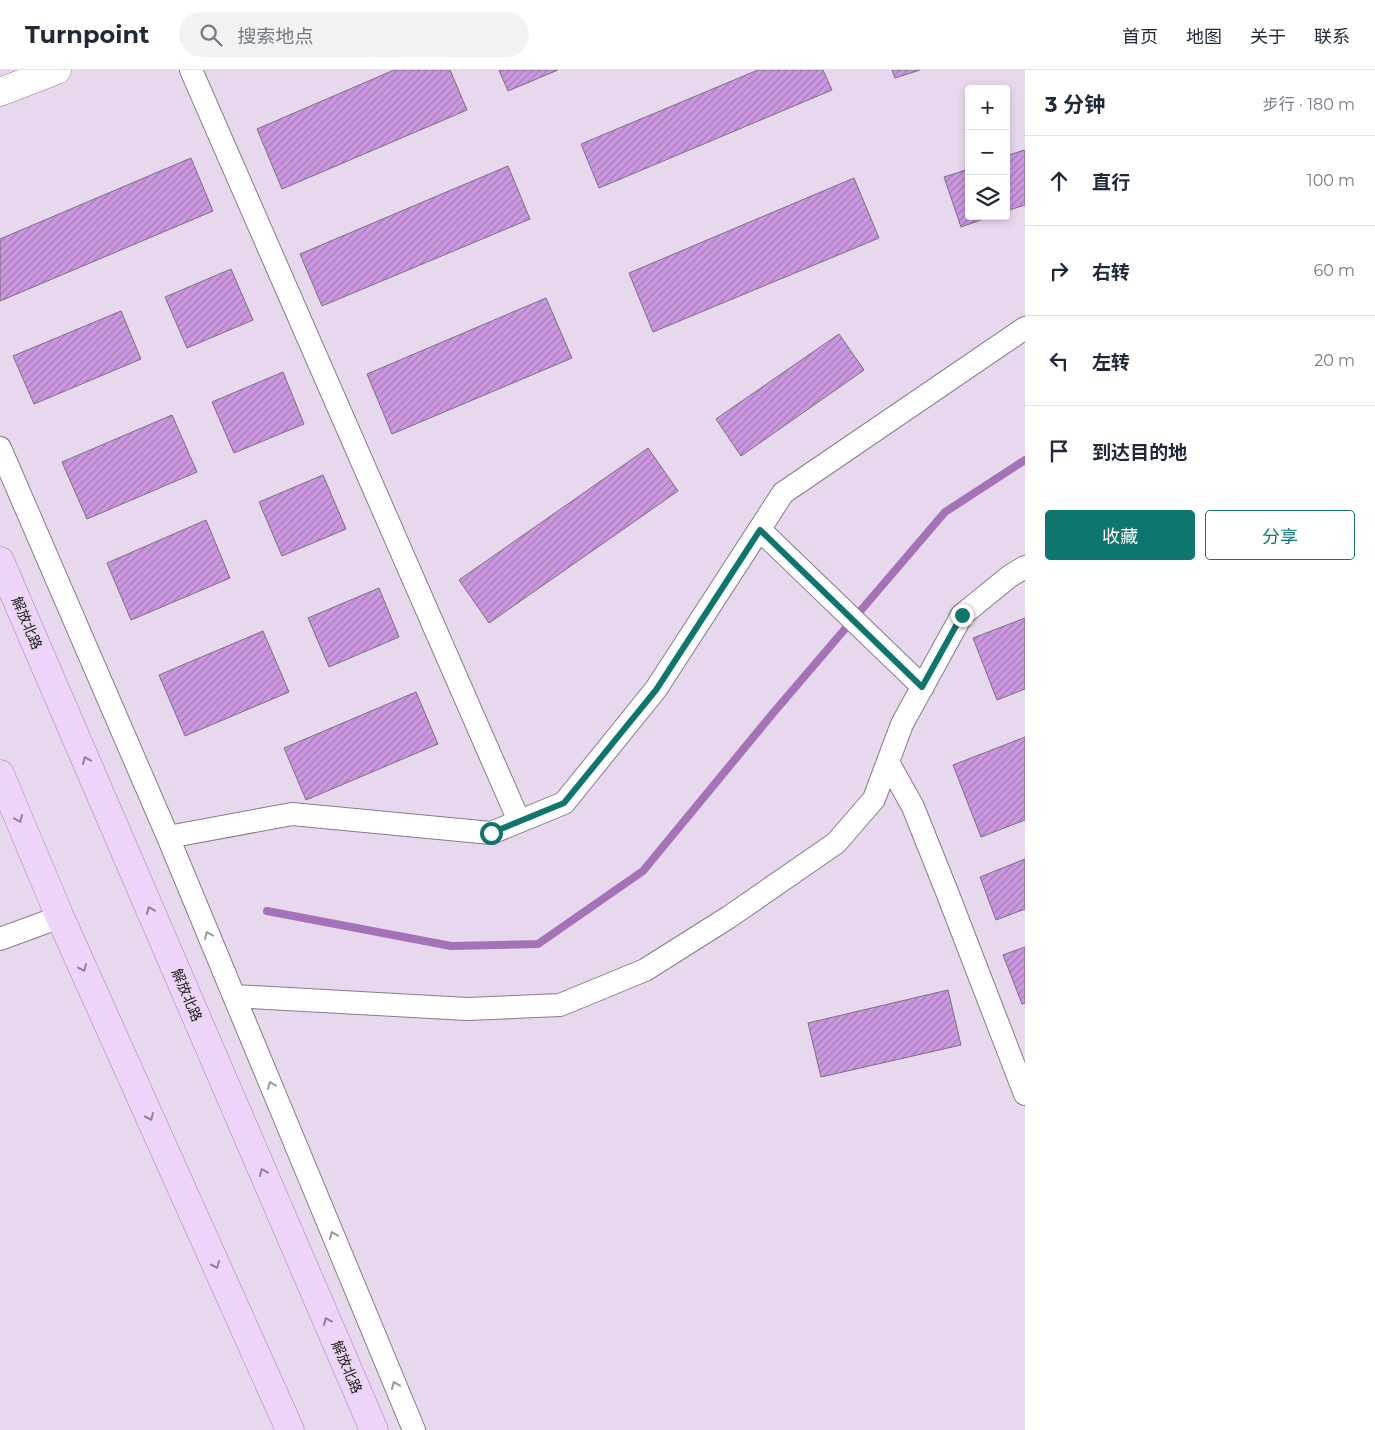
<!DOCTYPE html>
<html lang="zh">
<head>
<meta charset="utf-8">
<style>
	:root { --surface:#fff; --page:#f2f2f3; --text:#1f2937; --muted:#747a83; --line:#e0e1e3; --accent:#0f766e }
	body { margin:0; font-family:Montserrat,"Noto Sans SC",sans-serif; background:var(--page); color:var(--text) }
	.controls { position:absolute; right:15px; top:15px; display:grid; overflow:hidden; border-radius:5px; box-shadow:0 2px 8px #0003 }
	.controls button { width:45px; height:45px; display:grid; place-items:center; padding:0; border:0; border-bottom:1px solid var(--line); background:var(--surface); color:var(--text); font:25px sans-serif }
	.stop { position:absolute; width:15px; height:15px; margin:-11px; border:4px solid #0f766e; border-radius:50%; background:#fff }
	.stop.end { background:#0f766e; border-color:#fff; box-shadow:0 1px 5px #0008 }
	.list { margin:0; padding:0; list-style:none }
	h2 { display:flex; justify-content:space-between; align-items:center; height:65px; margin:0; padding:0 20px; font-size:21px }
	h2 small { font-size:16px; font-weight:400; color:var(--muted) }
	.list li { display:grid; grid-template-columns:32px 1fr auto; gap:15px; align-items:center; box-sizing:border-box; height:90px; padding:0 20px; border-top:1px solid var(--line) }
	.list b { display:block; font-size:19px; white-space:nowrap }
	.list em { font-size:16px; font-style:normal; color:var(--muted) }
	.actions { display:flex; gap:10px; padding:15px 20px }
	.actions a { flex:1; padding:11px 0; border:1px solid var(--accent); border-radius:5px; text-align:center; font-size:18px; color:var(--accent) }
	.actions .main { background:var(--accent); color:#fff }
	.icon { flex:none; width:28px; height:28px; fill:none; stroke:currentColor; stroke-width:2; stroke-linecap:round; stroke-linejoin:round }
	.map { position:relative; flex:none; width:1025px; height:1360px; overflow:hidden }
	header { display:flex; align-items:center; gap:30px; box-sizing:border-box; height:70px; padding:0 25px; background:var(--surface); border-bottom:1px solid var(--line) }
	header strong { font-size:24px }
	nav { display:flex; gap:28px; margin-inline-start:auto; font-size:18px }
	.search { width:350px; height:45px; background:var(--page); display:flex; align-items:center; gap:12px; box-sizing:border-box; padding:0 18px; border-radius:28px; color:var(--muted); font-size:19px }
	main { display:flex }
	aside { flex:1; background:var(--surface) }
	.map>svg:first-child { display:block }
</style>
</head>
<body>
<header>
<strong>Turnpoint</strong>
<div class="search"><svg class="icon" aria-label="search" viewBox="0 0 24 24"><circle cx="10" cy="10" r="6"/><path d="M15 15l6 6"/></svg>搜索地点</div>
<nav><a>首页</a><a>地图</a><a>关于</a><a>联系</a></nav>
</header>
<main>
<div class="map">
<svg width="1025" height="1360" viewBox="0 0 1025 1360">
	<defs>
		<pattern id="building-hatch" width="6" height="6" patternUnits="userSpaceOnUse" patternTransform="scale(1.25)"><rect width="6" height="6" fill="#cb98e0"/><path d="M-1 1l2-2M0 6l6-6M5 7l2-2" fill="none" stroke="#a47bb5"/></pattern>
	</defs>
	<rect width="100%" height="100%" fill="#e8d8ee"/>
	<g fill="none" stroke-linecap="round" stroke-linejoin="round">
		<path stroke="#a473b7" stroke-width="8" d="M 267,841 L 451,876 L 538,874 L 643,801 L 774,642 L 945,442 L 1025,390"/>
	</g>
	<path fill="url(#building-hatch)" stroke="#7c6e81" d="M 394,0 L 450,0 L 467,40 L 282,119 L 257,59 Z
		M 499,0 L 558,0 L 508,21 Z
		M 758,0 L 823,0 L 832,20 L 599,118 L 581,74 Z
		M 892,0 L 920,0 L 895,8 Z
		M 1024,80 L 1025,84 L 1025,135 L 1006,141 L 1006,86 Z
		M 191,88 L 213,141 L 0,231 L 0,169 Z
		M 508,96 L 530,149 L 322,236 L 300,184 Z
		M 969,99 L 969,146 L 992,146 L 961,157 L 944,107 Z
		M 854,108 L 879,168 L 653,262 L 629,203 Z
		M 231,199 L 253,250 L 187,278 L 165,227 Z
		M 546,228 L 572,288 L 392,364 L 367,304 Z
		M 121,241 L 141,289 L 34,334 L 13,286 Z
		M 839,264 L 864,300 L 741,386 L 716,349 Z
		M 283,302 L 304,354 L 234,383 L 212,332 Z
		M 172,345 L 197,402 L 87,449 L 62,392 Z
		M 648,378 L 678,421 L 489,553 L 459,510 Z
		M 323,405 L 346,459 L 282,486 L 259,432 Z
		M 206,450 L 230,508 L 131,550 L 107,493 Z
		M 379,518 L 399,567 L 329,597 L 308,548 Z
		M 1025,548 L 1025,619 L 997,630 L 973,568 Z
		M 263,561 L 289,622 L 185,666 L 159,605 Z
		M 416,622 L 438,674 L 306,730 L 284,678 Z
		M 1025,667 L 1025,750 L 981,767 L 953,695 Z
		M 1025,789 L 1025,839 L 996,850 L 980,807 Z
		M 1025,877 L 1025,933 L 1022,934 L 1003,885 Z
		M 948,920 L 961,975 L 821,1007 L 808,953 Z"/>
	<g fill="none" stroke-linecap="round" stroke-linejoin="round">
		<g stroke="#887a8e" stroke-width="24">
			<path id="minor" d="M 191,0 L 519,751
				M 0,378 L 168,767 L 414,1360
				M 760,460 L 923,617
				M 888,692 L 913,737 L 947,822 L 1025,1024
				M 168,767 L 292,744 L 491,763 L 564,733 L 656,619 L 783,423 L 1025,258
				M 0,869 L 60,847
				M 234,926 L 467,939 L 560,935 L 645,900 L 729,847 L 836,773 L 874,729 L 902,654 L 962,545 L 1010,506 L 1025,497"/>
		</g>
		<g stroke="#887a8e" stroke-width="29">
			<path id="tertiary" d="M 0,22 L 57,0"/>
		</g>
		<g stroke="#a080ac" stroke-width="29">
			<path id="primary" d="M 0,491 L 374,1360
				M 0,704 L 60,847 L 290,1360"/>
		</g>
		<use href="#minor" stroke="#fff" stroke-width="22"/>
		<use href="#tertiary" stroke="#fff" stroke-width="28"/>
		<use href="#primary" stroke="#efd4fa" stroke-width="28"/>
	</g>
	<defs><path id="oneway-chevron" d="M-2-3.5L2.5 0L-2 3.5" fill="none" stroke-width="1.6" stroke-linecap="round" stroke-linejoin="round" transform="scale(1.25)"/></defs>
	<g stroke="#918098">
		<use href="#oneway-chevron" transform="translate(86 690) rotate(-113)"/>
		<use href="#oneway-chevron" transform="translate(19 749) rotate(67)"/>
		<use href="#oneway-chevron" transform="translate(150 840) rotate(-113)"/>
		<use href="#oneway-chevron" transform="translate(83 898) rotate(66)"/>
		<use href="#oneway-chevron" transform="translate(150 1047) rotate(66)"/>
		<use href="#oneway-chevron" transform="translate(263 1102) rotate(-113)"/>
		<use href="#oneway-chevron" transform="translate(216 1195) rotate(66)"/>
		<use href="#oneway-chevron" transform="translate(327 1251) rotate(-113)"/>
	</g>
	<g stroke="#9a989b">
		<use href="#oneway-chevron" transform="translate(208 865) rotate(-113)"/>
		<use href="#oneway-chevron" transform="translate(271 1015) rotate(-113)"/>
		<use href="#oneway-chevron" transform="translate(333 1165) rotate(-113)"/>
		<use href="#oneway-chevron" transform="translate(395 1315) rotate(-113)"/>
	</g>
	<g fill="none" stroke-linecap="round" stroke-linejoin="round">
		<path stroke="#0f766e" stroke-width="6" d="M 491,763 L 564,733 L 656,620 L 760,460 L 922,617 L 962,545"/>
	</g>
	<g text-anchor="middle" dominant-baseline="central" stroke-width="4" stroke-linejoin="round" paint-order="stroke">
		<g font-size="14" fill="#1f1921" stroke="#e8d8ee">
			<text transform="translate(27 553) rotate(67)">解放北路</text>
			<text transform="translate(187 925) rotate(67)">解放北路</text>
			<text transform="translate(347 1297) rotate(67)">解放北路</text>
		</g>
	</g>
</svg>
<div class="controls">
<button>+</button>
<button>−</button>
<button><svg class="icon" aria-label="layers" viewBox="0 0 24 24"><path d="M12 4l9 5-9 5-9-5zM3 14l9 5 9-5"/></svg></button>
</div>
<div class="stop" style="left:491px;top:763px"></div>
<div class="stop end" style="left:962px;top:545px"></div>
</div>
<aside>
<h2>3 分钟<small>步行 · 180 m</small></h2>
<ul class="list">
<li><svg class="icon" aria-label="ahead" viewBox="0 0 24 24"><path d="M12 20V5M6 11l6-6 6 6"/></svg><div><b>直行</b></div><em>100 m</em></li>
<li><svg class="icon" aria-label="right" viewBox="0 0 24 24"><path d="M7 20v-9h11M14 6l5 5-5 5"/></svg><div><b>右转</b></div><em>60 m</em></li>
<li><svg class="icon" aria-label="left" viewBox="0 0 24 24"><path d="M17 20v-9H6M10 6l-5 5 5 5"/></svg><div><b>左转</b></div><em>20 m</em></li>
<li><svg class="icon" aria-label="arrive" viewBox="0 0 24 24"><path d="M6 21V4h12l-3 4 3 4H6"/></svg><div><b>到达目的地</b></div></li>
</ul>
<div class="actions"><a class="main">收藏</a><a>分享</a></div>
</aside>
</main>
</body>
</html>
